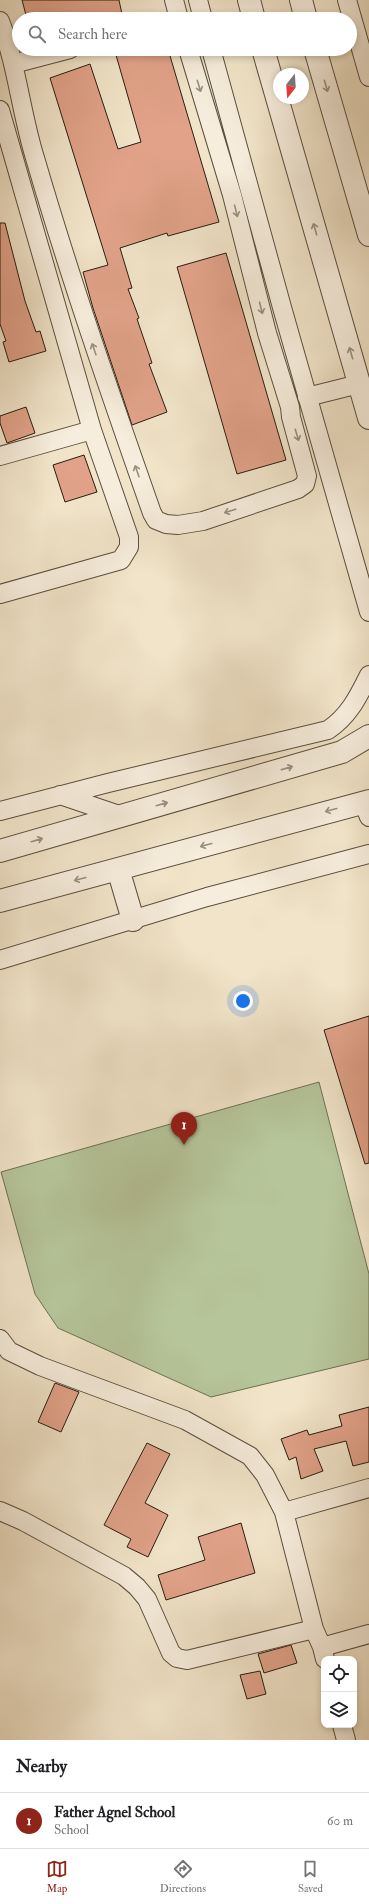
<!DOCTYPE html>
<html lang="en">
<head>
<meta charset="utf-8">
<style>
	:root { --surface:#fff; --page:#f6f6f6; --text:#202124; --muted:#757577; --line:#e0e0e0; --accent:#8f2418 }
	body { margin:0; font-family:"IM FELL Double Pica",serif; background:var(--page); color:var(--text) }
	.controls { position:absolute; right:12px; bottom:12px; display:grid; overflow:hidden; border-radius:8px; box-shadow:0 2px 6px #0003 }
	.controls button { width:36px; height:36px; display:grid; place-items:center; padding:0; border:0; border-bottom:1px solid var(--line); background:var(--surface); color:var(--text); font:20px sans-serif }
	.compass { position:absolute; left:273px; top:68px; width:36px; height:36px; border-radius:50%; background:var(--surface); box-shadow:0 2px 6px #0003; rotate:197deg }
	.you { position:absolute; left:243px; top:1001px; width:14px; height:14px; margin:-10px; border:3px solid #fff; border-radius:50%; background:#1a73e8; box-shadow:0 0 0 6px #1a73e833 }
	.badge { display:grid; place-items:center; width:26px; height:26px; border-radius:50%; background:var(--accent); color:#fff; font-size:13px; font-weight:700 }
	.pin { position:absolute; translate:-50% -33px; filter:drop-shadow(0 1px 2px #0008) }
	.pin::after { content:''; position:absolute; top:21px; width:14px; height:12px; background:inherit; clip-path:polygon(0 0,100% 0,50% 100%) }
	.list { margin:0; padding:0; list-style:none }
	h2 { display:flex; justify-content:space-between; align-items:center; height:52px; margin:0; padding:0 16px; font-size:17px }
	h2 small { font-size:13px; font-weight:400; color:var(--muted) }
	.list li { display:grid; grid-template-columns:26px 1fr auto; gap:12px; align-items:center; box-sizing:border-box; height:56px; padding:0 16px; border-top:1px solid var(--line) }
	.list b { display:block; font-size:15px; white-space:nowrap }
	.list p { margin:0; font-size:13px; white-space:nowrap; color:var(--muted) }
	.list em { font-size:13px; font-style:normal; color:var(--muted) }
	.icon { flex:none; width:22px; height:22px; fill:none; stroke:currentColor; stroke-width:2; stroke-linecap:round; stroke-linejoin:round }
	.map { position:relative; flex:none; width:369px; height:1740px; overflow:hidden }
	.search { position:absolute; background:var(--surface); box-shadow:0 2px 6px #0003; left:12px; right:12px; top:12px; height:44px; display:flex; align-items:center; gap:10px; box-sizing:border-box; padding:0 14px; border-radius:22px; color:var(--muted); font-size:15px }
	.sheet { height:108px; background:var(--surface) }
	nav { display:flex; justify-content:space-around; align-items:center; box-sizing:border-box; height:56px; border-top:1px solid var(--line); background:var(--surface); font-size:11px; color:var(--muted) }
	nav a { display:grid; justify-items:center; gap:2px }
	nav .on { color:var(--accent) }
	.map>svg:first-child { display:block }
</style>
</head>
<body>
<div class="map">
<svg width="369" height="1740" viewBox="0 0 369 1740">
	<rect width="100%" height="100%" fill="#f1e4c9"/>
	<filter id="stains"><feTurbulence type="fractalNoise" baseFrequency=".005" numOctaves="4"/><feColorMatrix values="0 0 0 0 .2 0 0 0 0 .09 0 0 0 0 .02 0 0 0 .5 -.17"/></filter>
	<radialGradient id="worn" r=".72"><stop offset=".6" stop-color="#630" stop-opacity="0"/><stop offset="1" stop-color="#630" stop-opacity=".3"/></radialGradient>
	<path fill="#b6c59a" stroke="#6e7155" d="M 319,1082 L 369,1274 L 369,1359 L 211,1397 L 58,1328 L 35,1294 L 1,1172 Z"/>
	<path fill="#e1a289" stroke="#271d10" d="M 22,0 L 119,0 L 123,19 L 27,19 Z
		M 141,49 L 168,49 L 219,222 L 168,236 L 167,233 L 120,248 L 132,288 L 128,289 L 139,318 L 137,319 L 152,363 L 149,364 L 167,412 L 132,425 L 93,308 L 83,272 L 108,265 L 50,78 L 90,64 L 118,149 L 141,142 L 116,55 Z
		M 0,223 L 5,223 L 25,301 L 36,332 L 40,331 L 46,351 L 9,362 L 3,342 L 6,341 L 0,324 Z
		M 226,253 L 286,460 L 237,474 L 177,267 Z
		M 26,407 L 35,433 L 7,443 L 0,423 L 0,416 Z
		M 84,455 L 97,492 L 65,502 L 53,465 Z
		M 369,1016 L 369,1163 L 365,1164 L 324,1030 Z
		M 55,1383 L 79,1392 L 61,1432 L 38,1422 Z
		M 369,1407 L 369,1462 L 353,1466 L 346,1441 L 314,1449 L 323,1471 L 301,1479 L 296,1457 L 289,1460 L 281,1439 L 307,1430 L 309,1435 L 342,1426 L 339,1415 Z
		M 147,1443 L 170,1454 L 145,1503 L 168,1515 L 148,1557 L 127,1547 L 131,1539 L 104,1525 Z
		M 241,1523 L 255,1573 L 166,1600 L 158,1575 L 205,1560 L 198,1537 Z
		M 291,1645 L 297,1663 L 264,1673 L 258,1654 Z
		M 260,1671 L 266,1694 L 247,1699 L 240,1675 Z"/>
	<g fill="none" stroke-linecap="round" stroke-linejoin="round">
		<g stroke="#5a4f3e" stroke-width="20">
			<path id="minor" d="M 174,0 L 179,19
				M 198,0 L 203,19
				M 347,0 L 369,77
				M 0,21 C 17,65 21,113 35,158 C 70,278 111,396 152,513 L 156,520 L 166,524 L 178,525 L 203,521 L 298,489 L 305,484 L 307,476 L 291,417 L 290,407 L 267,333 L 232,195 L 188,49
				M 211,49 L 283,311 L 369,612
				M 13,64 L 70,49
				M 0,110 L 92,430 L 129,537 L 129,547 L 121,560 L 0,594
				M 307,397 L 359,384
				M 0,456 L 92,430
				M 60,795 L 122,816
				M 363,802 L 369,817
				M 0,811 L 108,783 L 328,730 C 349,716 358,697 369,675
				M 0,960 L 207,897 L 369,854
				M 0,1339 L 9,1351 L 40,1366 L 185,1420 L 250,1456 L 265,1475 L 284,1512 L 314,1629 L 322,1647 L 325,1659
				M 0,1511 L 23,1521 L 124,1576 L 137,1587 L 147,1599 L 171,1653 L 177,1658 L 187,1660 L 314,1629
				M 284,1512 L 369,1488
				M 322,1647 L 369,1634
				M 342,1725 L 346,1740"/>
		</g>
		<g stroke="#5a4f3e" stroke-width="24">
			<path id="tertiary" d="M 249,0 L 254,19
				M 301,0 L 306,19
				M 263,49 L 369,418
				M 315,49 L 369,235
				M 0,851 L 342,752 L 369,736
				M 118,869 L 133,920
				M 0,901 L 369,801"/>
		</g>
		<use href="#minor" stroke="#f6eddc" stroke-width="18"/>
		<use href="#tertiary" stroke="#f6eddc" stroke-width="22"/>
	</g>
	<defs><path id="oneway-shaft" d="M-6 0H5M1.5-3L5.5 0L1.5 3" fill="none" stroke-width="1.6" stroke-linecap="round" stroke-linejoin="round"/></defs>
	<g stroke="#998f80">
		<use href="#oneway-shaft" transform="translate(199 86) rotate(73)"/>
		<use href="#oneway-shaft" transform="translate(326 86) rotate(74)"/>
		<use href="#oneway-shaft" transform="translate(236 211) rotate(76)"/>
		<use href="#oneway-shaft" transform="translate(315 229) rotate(-106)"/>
		<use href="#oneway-shaft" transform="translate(261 308) rotate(76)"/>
		<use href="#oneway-shaft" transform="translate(94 349) rotate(-109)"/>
		<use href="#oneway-shaft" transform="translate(351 353) rotate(-106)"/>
		<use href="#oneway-shaft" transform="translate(297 435) rotate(73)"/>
		<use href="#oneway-shaft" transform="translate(137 471) rotate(-109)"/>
		<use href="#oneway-shaft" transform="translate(230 511) rotate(162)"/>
		<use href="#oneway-shaft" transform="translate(287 768) rotate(-16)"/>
		<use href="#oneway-shaft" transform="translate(162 804) rotate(-16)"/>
		<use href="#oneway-shaft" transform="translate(331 810) rotate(165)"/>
		<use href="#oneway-shaft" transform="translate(37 840) rotate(-16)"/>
		<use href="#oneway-shaft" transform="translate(206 845) rotate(165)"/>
		<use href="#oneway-shaft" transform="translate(80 879) rotate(165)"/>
	</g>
	<rect width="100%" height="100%" filter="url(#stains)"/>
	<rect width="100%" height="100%" fill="url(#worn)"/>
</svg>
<div class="controls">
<button><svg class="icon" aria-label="locate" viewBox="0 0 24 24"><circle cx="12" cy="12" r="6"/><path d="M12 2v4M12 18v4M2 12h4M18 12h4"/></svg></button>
<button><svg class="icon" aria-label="layers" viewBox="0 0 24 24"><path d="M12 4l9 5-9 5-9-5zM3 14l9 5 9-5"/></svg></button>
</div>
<svg class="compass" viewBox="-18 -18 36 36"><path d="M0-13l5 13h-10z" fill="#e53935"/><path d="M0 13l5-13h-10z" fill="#757577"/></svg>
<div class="you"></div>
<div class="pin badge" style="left:184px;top:1145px">1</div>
<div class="search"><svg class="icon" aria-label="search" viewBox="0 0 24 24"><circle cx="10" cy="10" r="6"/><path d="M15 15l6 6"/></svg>Search here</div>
</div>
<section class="sheet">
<h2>Nearby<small></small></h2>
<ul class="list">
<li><span class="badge">1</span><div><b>Father Agnel School</b><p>School</p></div><em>60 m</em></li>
</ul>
</section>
<nav>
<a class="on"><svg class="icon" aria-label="map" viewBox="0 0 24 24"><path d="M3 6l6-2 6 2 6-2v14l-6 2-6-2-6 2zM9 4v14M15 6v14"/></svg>Map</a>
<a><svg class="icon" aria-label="directions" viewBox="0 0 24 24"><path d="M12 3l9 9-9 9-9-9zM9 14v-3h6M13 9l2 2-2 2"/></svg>Directions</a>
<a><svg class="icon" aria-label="saved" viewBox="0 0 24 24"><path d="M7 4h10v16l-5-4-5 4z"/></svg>Saved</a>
</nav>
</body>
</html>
